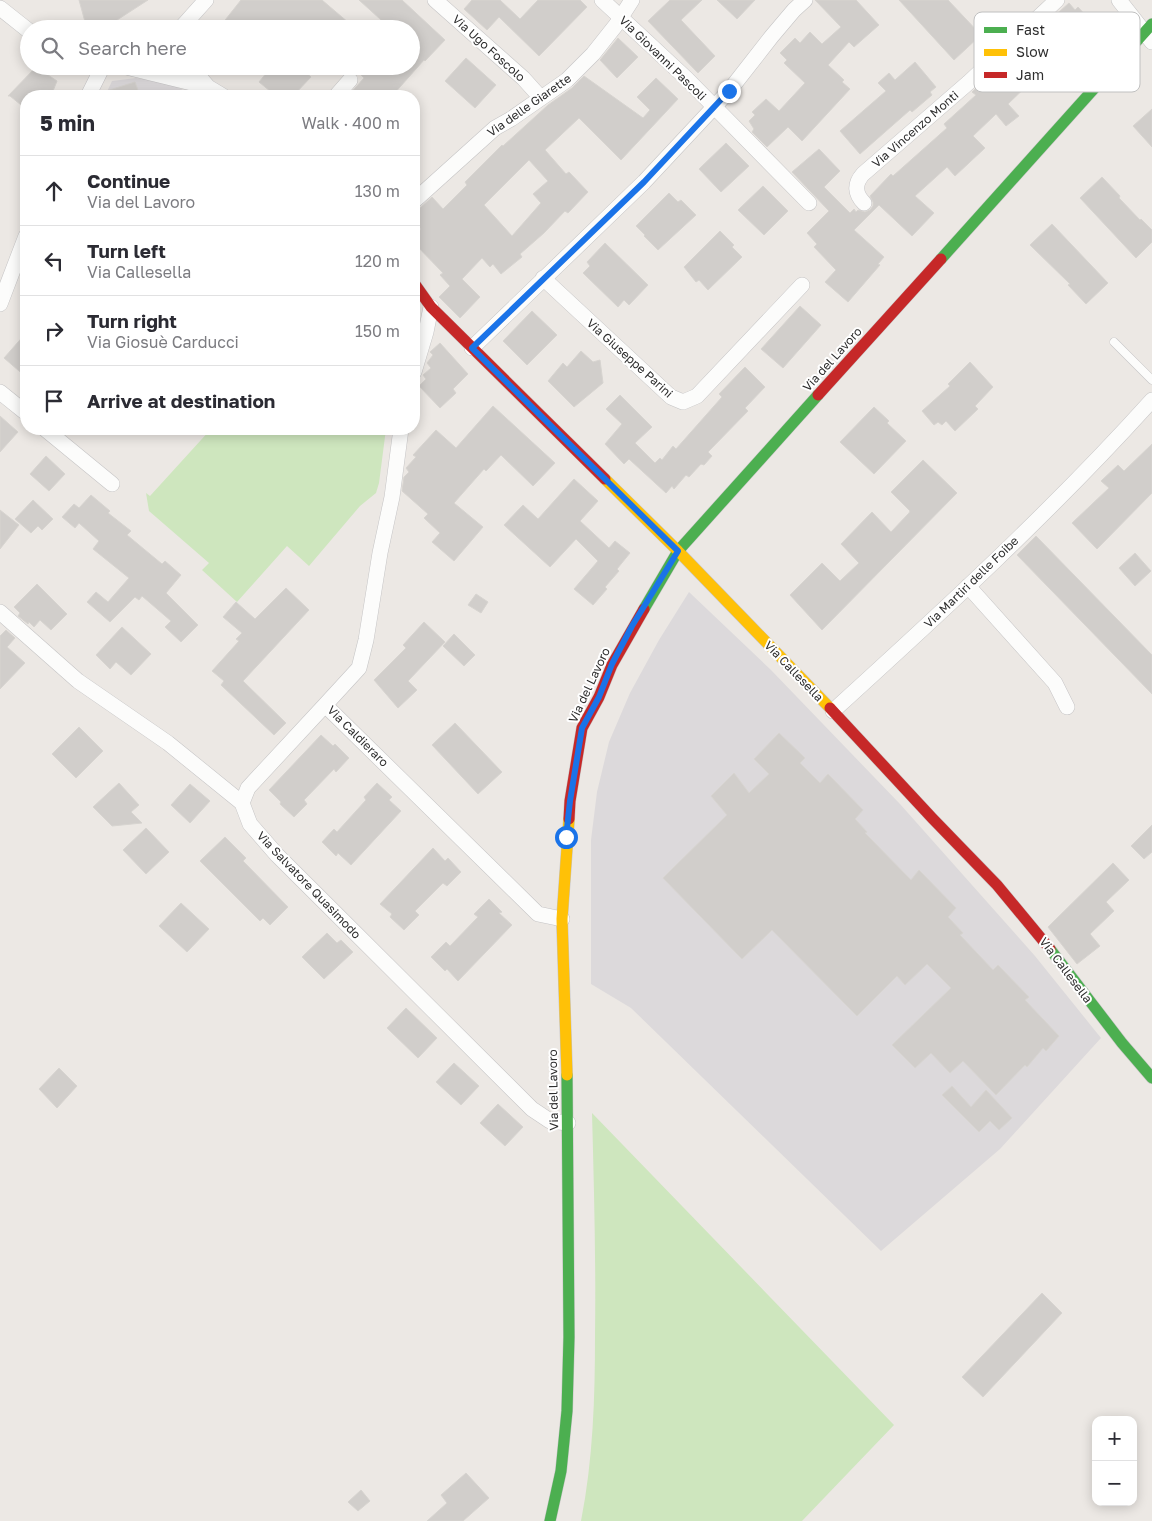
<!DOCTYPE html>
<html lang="en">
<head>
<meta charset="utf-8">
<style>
	:root { --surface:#fff; --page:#f7f7f7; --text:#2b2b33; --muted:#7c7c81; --line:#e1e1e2 }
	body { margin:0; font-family:"Golos Text",sans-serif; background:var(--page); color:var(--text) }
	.controls { position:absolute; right:15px; bottom:15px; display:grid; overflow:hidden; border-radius:10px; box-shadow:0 2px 12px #0003 }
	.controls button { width:45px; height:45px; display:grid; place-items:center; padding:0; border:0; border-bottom:1px solid var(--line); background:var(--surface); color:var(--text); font:25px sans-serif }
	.stop { position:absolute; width:15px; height:15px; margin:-11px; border:4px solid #1a73e8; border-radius:50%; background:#fff }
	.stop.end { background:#1a73e8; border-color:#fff; box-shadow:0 1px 5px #0008 }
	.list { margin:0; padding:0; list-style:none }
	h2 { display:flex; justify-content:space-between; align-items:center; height:65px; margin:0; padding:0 20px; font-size:21px }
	h2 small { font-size:16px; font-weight:400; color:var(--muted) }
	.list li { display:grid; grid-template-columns:32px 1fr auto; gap:15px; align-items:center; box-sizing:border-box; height:70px; padding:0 20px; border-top:1px solid var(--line) }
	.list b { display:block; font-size:19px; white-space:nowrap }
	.list p { margin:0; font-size:16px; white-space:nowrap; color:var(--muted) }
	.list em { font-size:16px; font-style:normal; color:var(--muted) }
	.icon { flex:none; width:28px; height:28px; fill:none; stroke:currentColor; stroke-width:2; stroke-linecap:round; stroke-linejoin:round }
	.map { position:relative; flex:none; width:1152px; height:1521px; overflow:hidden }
	.search { position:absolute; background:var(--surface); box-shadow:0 2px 12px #0003; left:20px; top:20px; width:400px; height:55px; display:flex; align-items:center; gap:12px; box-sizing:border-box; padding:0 18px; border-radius:28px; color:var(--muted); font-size:19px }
	.panel { position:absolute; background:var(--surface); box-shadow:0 2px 12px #0003; left:20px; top:90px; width:400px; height:345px; border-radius:20px }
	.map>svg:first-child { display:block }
</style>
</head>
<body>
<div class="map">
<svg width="1152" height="1521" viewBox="0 0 1152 1521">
	<rect width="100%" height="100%" fill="#ece8e4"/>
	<path fill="#dcd9db" d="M 136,78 L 149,80 L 177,87 L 196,96 L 105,96 L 112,81 Z
		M 689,592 L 771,670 L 900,804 L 1035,956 L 1101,1038 L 1000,1149 L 881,1251 L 631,1008 L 591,984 L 591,840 L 597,792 L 609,742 L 630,693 L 659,640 Z"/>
	<path fill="#cee6be" d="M 211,429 L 386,429 L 379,483 L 376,493 L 360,506 L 309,566 L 287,546 L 237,602 L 202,570 L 209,563 L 149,511 L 146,493 L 150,496 Z
		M 592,1113 L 894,1425 L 802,1521 L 581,1521 C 593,1460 595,1398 595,1336 C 596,1262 594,1187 592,1113 Z"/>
	<path fill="#d1cecb" stroke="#d7d4d0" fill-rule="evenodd" d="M 79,0 L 148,0 L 114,22 L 101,25 L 101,29 L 87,29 Z
		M 241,0 L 322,0 L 356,29 L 218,29 Z
		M 359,0 L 402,0 L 445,40 L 425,61 L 424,60 L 392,96 L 348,96 L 364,78 L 361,75 L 369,66 L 411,66 L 411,53 L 414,50 L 411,47 L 411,29 L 391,29 Z
		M 472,0 L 500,0 L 520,19 L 538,0 L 580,0 L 587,7 L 539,56 L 499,17 L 487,30 L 464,9 Z
		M 670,0 L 702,0 L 681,20 L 715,56 L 698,73 L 648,21 Z
		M 717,0 L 755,0 L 737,19 Z
		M 815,0 L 856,0 L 879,25 L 854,47 L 849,42 L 828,65 L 844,80 L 842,82 L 850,89 L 802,141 L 788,127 L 767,147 L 752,132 L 754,129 L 749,121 L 755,115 L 752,112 L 766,99 L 779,111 L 805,83 L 784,63 L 787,60 L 780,53 L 795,38 L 800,43 L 810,32 L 822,44 L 841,27 Z
		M 899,0 L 948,0 L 981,35 L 954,60 Z
		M 1069,3 L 1075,10 L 1078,7 L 1087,17 L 1083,27 L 1070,38 L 1072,40 L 1060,50 L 1062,52 L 1033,77 L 1034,79 L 1008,104 L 1019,116 L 1006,126 L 996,114 L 973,136 L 985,148 L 955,176 L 947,167 L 915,196 L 934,213 L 912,236 L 879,205 L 854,230 L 884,257 L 878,264 L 880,265 L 848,302 L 825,282 L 836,270 L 814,247 L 817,244 L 807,233 L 829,211 L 792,172 L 819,149 L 840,171 L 824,187 L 850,213 L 854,209 L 856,212 L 858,210 L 865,212 L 870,210 L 873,206 L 873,202 L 870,196 L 891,174 L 893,176 L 947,128 L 944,124 L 976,95 L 972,92 L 1011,56 L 1014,59 L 1033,41 L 1030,38 Z
		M 618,38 L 638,57 L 617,78 L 600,60 Z
		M 466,58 L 496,85 L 475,108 L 445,81 Z
		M 915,62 L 936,87 L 930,92 L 932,95 L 912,112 L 910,110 L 860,154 L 840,131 L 886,91 L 878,83 L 889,73 L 895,80 Z
		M 272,66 L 299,66 L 311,77 L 293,96 L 276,96 L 259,82 Z
		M 36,67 L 57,81 L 51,96 L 26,96 L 26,109 L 10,96 L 8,96 Z
		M 584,76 L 643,118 L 650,110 L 637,97 L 656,78 L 678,99 L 621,160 L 579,118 L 545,150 L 566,174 L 569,172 L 588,192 L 568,213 L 565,211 L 544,233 L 520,254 L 522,257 L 501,274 L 493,264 L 490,267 L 482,258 L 462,279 L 480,297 L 460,318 L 439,297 L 450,286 L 440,275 L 443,273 L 414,243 L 414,237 L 421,229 L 414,222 L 414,210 L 420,208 L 432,197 L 443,209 L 467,185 L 465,182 L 502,145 L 503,146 L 548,105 L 572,88 ZM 529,160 L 548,181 L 533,194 L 541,203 L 512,236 L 484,205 Z
		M 135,82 L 140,96 L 99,96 L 100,93 Z
		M 1152,109 L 1152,147 L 1133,126 Z
		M 726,143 L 749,166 L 721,192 L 699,169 Z
		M 1102,177 L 1120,196 L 1119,198 L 1140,220 L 1141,219 L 1152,230 L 1152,242 L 1136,258 L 1080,198 Z
		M 763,186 L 788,211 L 764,235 L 738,210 Z
		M 669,193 L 678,202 L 681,200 L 696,215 L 658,250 L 644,236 L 645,235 L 636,226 Z
		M 1052,224 L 1108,283 L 1086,304 L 1068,285 L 1070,284 L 1030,245 Z
		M 720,231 L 734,245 L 732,247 L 742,257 L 708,290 L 699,280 L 696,282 L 684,267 Z
		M 605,243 L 648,285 L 629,305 L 624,300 L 618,307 L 583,273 L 590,266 L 587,262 Z
		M 800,306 L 821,325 L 783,368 L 761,349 Z
		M 532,311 L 557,335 L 527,365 L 503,341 Z
		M 26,333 L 26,377 L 4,358 Z
		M 440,343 L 468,374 L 453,389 L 456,393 L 440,408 L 419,386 L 426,379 L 423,375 L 431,368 L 427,363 L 433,355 L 430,352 Z
		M 581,351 L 593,362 L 600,360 L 603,383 L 574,407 L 548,381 L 563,363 L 567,367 Z
		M 970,362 L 993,387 L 975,406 L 978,409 L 955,431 L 946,421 L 942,425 L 938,422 L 934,425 L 922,411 L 950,386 L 948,384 Z
		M 745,367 L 765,387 L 745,408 L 748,411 L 708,452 L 712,456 L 704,465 L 701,464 L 689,477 L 686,475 L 674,489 L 672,486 L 666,493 L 629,459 L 624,464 L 605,444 L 622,424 L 606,409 L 620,395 L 652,427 L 635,443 L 655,463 L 660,458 L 662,460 L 673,446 L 676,449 L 722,397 L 719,394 Z
		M 493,406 L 555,463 L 533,486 L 501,455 L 486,471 L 484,469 L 454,503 L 483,527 L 454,561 L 432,542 L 440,533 L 424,518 L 428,514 L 402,491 L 404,477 L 409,472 L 406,468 L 416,457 L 413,455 L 436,430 L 456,448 Z
		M 874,407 L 889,421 L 887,423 L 906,441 L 874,474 L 840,442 Z
		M 0,416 L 18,432 L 0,452 Z
		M 1152,444 L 1152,493 L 1097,549 L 1072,523 L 1109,488 L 1101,481 L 1118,465 L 1124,471 Z
		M 46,456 L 65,474 L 49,491 L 30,474 Z
		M 923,460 L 957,493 L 822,630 L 790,595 L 822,563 L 840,581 L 859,563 L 841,544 L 872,512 L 891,532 L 909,513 L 910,511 L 891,492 Z
		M 574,479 L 598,501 L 580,521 L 609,548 L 615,541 L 630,553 L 617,569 L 619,571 L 605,587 L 607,589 L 593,605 L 574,589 L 598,561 L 576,539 L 550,567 L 504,525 L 523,505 L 538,519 Z
		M 91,495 L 110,511 L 108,513 L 131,531 L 127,535 L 162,564 L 165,561 L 181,575 L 166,593 L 198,625 L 181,642 L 165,627 L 171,621 L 142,596 L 139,600 L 135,597 L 110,622 L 87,602 L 96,592 L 108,602 L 129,578 L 93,549 L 99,541 L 79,523 L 75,528 L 62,517 L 74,504 L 79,508 Z
		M 33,500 L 53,519 L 42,530 L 38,526 L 31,533 L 15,519 Z
		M 0,510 L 19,525 L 0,549 Z
		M 1036,536 L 1152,655 L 1152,694 L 1017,555 Z
		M 1135,553 L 1151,571 L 1135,586 L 1119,568 Z
		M 37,584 L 67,614 L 51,630 L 40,620 L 34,627 L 29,622 L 28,624 L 18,616 L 20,613 L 14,607 Z
		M 286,588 L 309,610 L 243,681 L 286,723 L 274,735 L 221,685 L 224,681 L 212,671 L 239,641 L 236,639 L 242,633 L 223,617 L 236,602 L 255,619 Z
		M 476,594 L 488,602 L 481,613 L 468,605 Z
		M 424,622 L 445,642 L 408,681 L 417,690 L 398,708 L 374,680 L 406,648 L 403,645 Z
		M 122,627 L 151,654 L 131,675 L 116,662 L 110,669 L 96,655 Z
		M 6,630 L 15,638 L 7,647 L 25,663 L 0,689 L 0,636 Z
		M 454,634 L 475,655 L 464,666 L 443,646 Z
		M 455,723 L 502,772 L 478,794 L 432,745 Z
		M 79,727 L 103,751 L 76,778 L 52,754 Z
		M 779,733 L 805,758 L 800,763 L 820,783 L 828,774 L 863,810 L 855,819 L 867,832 L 865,833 L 911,880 L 919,870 L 956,908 L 948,917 L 963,933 L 960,935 L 993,970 L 998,965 L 1029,997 L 1025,1000 L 1059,1036 L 1046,1051 L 1043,1048 L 1027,1067 L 1025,1065 L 996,1095 L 963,1061 L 950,1073 L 931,1053 L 915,1068 L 892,1045 L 951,988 L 927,964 L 905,985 L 897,976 L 857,1016 L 772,930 L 742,959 L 663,878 L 727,815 L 711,796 L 734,773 L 749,793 L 769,774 L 754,759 Z
		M 321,735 L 333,746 L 335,744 L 349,758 L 336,772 L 334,769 L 304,800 L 307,804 L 294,817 L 280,804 L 281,802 L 269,790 Z
		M 119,783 L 139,805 L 131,812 L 142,823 L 112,826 L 93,807 Z
		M 377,783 L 392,797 L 389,800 L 401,811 L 351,865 L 338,853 L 336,856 L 322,842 L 334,829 L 337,832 L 366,800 L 364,797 Z
		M 190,784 L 210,801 L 190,823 L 171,805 Z
		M 1152,825 L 1152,852 L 1144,859 L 1131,846 Z
		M 146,828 L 169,852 L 146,874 L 123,850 Z
		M 225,837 L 246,858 L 243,861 L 288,907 L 270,925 L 263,918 L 260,921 L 200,861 Z
		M 433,848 L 445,861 L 448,858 L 461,872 L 447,886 L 443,883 L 415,911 L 419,915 L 404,930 L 390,917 L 392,914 L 380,904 Z
		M 1113,863 L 1129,880 L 1106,902 L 1114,911 L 1090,934 L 1100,946 L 1077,964 L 1048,927 Z
		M 489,899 L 502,912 L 499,913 L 512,925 L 458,981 L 447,969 L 445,971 L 431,957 L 446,942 L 450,946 L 478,917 L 474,914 Z
		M 181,903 L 209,929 L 187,952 L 159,926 Z
		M 327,933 L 337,943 L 341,940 L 353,952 L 324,979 L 302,957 Z
		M 406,1008 L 437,1038 L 418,1058 L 387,1028 Z
		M 454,1063 L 479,1086 L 461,1105 L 436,1082 Z
		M 59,1068 L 77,1086 L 57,1108 L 39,1089 Z
		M 952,1086 L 971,1107 L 986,1090 L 1012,1118 L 999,1130 L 990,1121 L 979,1132 L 942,1095 Z
		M 498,1104 L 523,1127 L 505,1146 L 480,1123 Z
		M 1042,1293 L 1062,1313 L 983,1397 L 962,1377 Z
		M 466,1473 L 489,1498 L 463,1521 L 427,1521 L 447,1503 L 441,1495 Z
		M 361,1490 L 370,1501 L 358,1511 L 348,1502 Z"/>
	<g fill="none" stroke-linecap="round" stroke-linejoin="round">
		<g stroke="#c5c4c5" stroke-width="9">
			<path id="lane" d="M 1114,342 L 1152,380"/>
		</g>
		<g stroke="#c5c4c5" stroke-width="16">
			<path id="street" d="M 435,0 L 523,78 L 541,98
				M 602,0 L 687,79 L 809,203
				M 1119,0 L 1152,42
				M 0,8 L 29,31
				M 180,29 L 206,0
				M 122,66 L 208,87 L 223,96
				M 190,66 L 208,87
				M 88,96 L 102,68
				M 336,96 L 350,80
				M 414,201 L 495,128 L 511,119 L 567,80 L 593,54 L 616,25 L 632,0
				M 864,203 C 855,194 854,184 863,174 L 968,83 L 1057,0
				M 543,278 L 671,397 L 683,402 L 697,396 L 802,285
				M 0,304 L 26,236
				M 472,348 L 644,182 L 729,91 L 772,36 L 794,10 L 805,0
				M 414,372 L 426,332 L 431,307
				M 0,392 L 26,413
				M 45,429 L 112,484
				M 401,429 L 392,497 L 380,553 L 366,640 L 359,668 L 325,705 L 538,914 L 562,919
				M 968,586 L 1055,683 L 1067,707
				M 0,612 L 78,681 L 168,743 L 242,803 L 250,824 L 277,855 L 532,1109 L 550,1121 L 568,1123
				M 833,711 C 943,611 1053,510 1152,400
				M 242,803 L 248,788 L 325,705"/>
		</g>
		<g stroke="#c5c4c5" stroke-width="12">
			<path id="fast" d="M 941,259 L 1152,24
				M 644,609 L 678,551 L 818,395
				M 1050,949 L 1122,1043 L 1152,1078
				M 550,1521 L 561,1471 L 567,1411 L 569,1337 L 567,1075"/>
		</g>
		<g stroke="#c5c4c5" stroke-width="12">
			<path id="slow" d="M 605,479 L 678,551 L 830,708
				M 567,1075 L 562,919 L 569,819"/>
		</g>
		<g stroke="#c5c4c5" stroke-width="12">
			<path id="jam" d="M 414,283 L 431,307 L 605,479
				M 818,395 L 941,259
				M 830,708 L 933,819 L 997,885 L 1050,949
				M 569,819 L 570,801 L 582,728 L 599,697 L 612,665 L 644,609"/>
		</g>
		<use href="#lane" stroke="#fcfcfb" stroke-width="8"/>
		<use href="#street" stroke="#fcfcfb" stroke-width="15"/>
		<use href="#fast" stroke="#4caf50" stroke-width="11"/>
		<use href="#slow" stroke="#ffc107" stroke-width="11"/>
		<use href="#jam" stroke="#c62828" stroke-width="11"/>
	</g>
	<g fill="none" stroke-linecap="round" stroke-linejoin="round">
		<path stroke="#1a73e8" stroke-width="6" d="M 566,837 L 570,801 L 582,728 L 599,697 L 612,664 L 632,626 L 678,551 L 472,348 L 644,182 L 729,91"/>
	</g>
	<g text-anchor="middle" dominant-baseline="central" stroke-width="4" stroke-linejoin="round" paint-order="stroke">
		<g font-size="12" fill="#2e2e2e" stroke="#fff">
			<text transform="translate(489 48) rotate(42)">Via Ugo Foscolo</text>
			<text transform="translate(663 58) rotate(44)">Via Giovanni Pascoli</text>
			<text transform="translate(529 105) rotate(-35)">Via delle Giarette</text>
			<text transform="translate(915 129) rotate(-41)">Via Vincenzo Monti</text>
			<text transform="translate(630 358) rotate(42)">Via Giuseppe Parini</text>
			<text transform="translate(832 359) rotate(-48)">Via del Lavoro</text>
			<text transform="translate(971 582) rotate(-44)">Via Martiri delle Foibe</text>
			<text transform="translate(794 671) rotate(46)">Via Callesella</text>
			<text transform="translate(589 685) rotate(-65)">Via del Lavoro</text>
			<text transform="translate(358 736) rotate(45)">Via Caldieraro</text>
			<text transform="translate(309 885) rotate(46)">Via Salvatore Quasimodo</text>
			<text transform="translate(1066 970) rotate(53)">Via Callesella</text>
			<text transform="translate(553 1090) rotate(-91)">Via del Lavoro</text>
		</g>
	</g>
	<rect x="974" y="12" width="166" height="80" rx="8" fill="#fff" stroke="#c0c0c0" stroke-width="1"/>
	<rect x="984" y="27" width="23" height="6" fill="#4caf50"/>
	<rect x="984" y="49" width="23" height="7" fill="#ffc107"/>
	<rect x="984" y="72" width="23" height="6" fill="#c62828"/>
	<g font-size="14" fill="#2e2e2e">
		<text x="1016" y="35">Fast</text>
		<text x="1016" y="57">Slow</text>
		<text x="1016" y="80">Jam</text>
	</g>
</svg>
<div class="controls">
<button>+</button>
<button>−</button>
</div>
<div class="stop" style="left:566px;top:837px"></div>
<div class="stop end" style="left:729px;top:91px"></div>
<div class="search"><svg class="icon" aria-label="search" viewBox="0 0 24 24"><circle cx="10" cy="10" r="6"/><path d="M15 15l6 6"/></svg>Search here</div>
<section class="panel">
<h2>5 min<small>Walk · 400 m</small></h2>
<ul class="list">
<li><svg class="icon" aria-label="ahead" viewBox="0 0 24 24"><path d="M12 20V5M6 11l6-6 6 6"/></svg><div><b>Continue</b><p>Via del Lavoro</p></div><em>130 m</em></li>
<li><svg class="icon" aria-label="left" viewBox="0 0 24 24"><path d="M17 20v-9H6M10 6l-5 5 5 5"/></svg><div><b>Turn left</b><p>Via Callesella</p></div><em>120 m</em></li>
<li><svg class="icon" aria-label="right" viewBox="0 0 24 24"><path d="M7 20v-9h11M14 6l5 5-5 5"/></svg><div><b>Turn right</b><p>Via Giosuè Carducci</p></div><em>150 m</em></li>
<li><svg class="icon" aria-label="arrive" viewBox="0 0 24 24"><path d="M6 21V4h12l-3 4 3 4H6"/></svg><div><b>Arrive at destination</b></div></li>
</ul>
</section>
</div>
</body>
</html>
